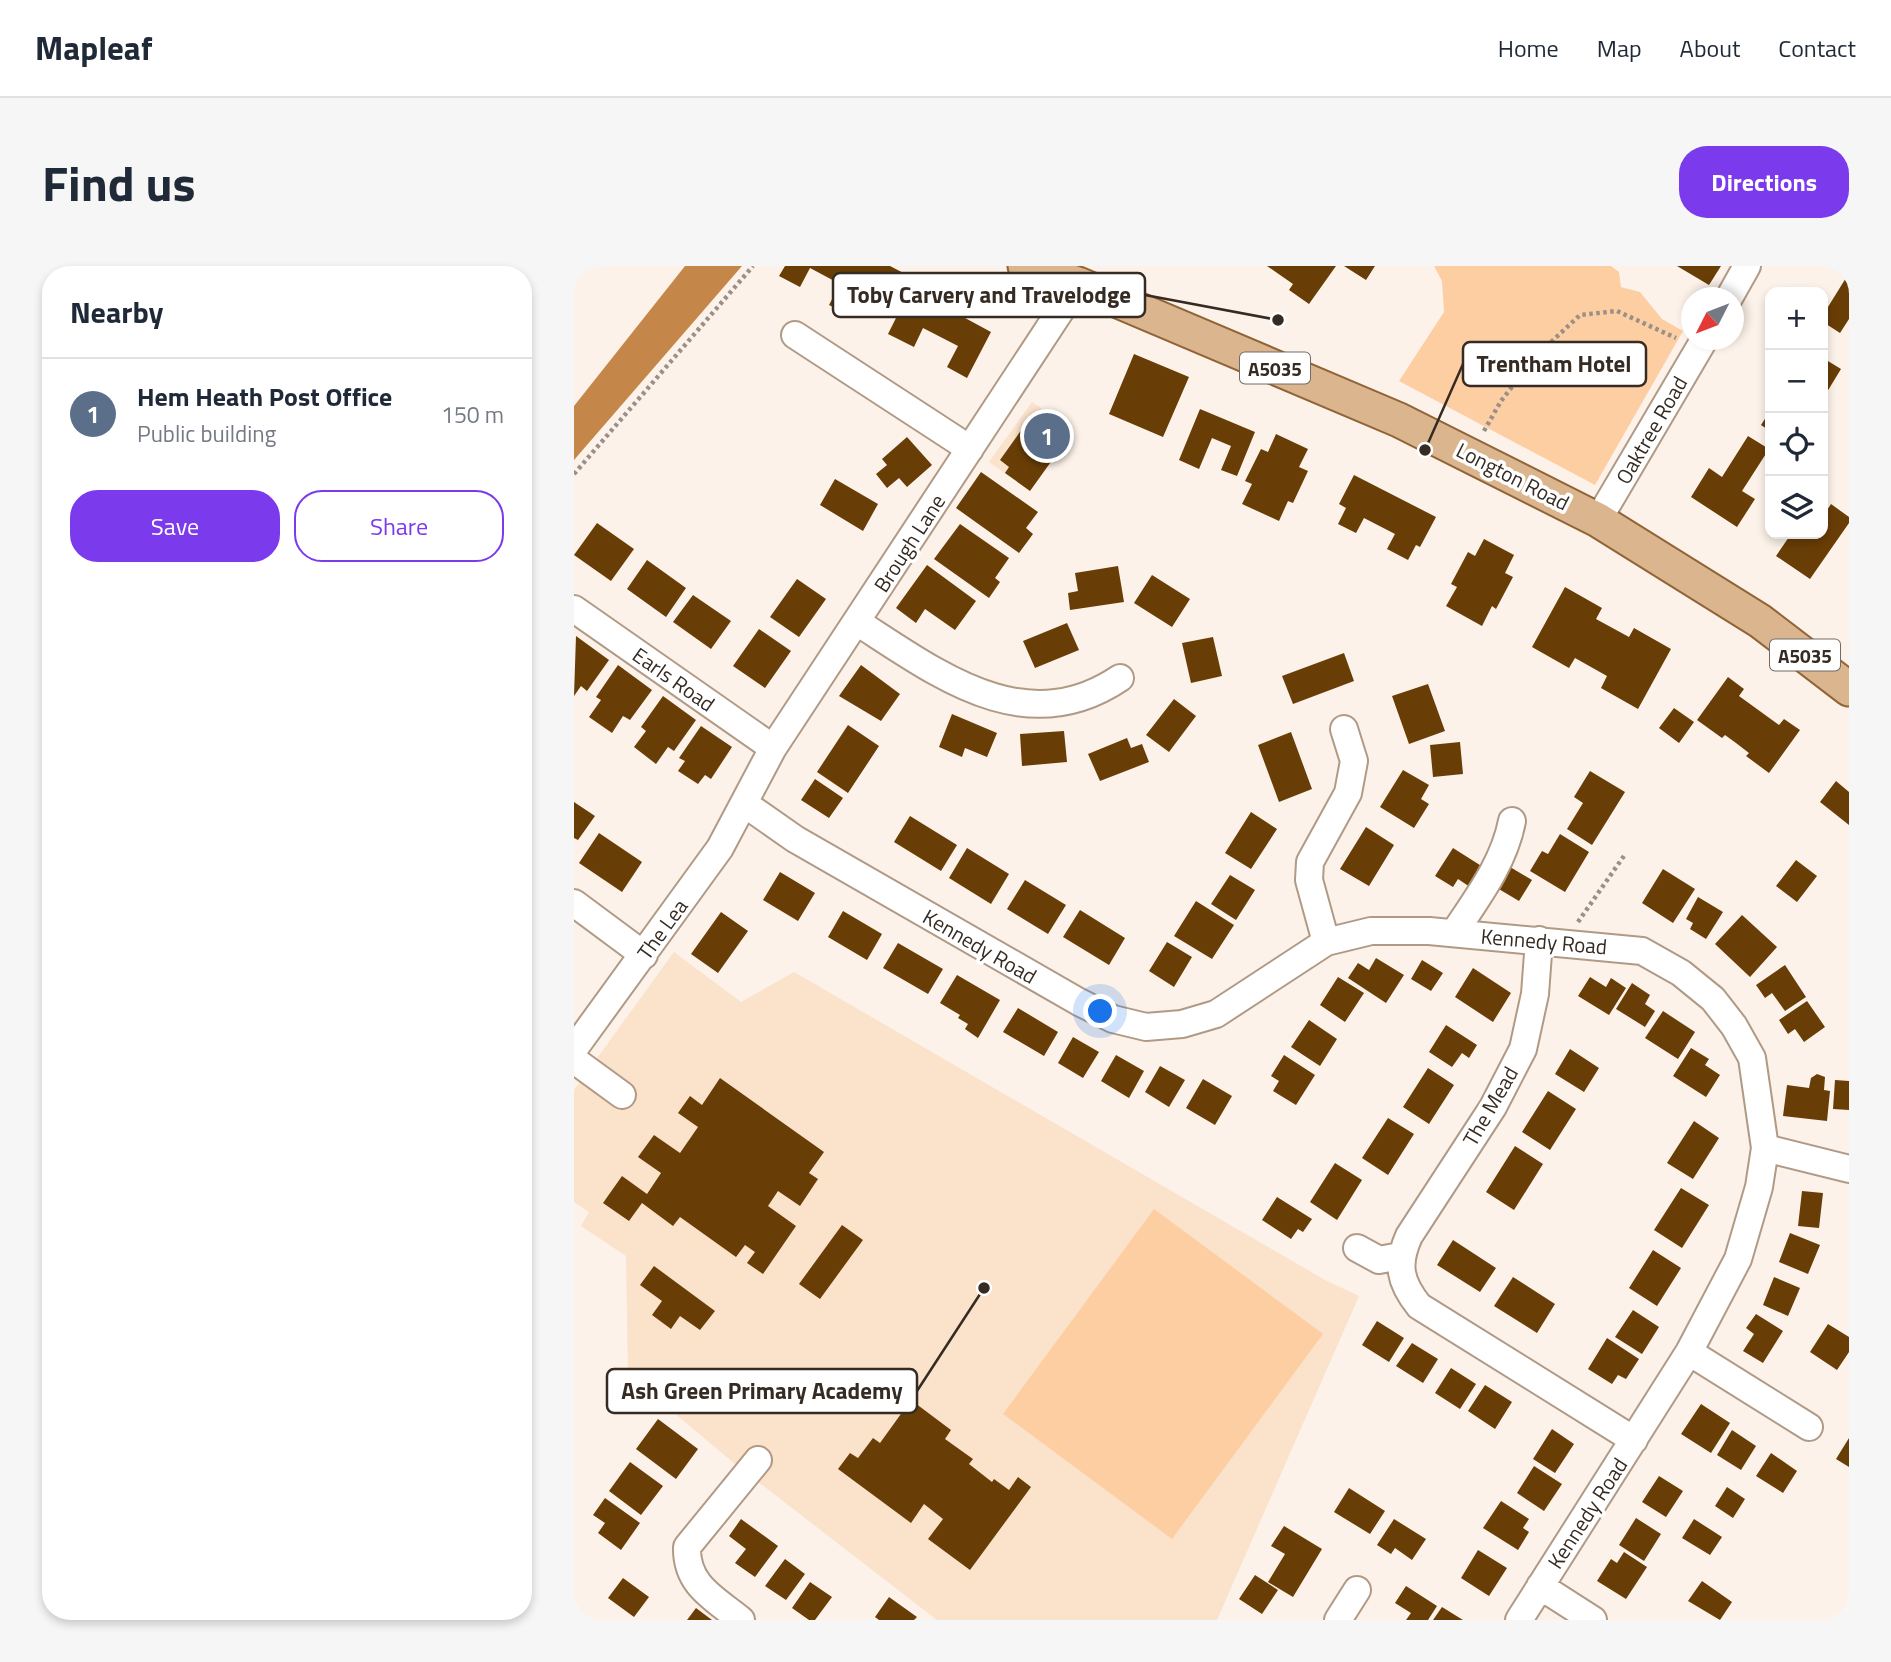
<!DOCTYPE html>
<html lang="en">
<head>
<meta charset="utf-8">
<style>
	:root { --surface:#fff; --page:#f6f6f7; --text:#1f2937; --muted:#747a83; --line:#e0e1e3; --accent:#7c3aed }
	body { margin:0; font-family:"Titillium Web",sans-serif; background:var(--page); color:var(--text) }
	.controls { position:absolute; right:21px; top:21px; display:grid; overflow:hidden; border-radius:14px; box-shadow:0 4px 10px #0003 }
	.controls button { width:63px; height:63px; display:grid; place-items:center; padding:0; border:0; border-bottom:2px solid var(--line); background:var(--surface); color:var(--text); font:35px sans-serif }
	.compass { position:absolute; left:1107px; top:21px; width:63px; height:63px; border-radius:50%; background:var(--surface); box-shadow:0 4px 10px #0003; rotate:228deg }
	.you { position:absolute; left:527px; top:746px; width:24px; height:24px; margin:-18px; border:5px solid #fff; border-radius:50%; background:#1a73e8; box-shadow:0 0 0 10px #1a73e833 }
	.badge { display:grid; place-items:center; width:46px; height:46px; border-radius:50%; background:var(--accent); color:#fff; font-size:23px; font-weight:700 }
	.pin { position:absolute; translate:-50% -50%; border:4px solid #fff; box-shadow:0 2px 7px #0006 }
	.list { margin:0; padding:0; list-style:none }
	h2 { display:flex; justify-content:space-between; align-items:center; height:91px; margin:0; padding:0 28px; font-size:30px }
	h2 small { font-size:23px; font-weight:400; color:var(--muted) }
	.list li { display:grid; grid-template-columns:46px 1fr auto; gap:21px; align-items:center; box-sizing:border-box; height:112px; padding:0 28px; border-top:2px solid var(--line) }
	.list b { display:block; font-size:26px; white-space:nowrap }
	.list p { margin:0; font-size:23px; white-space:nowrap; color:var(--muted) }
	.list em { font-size:23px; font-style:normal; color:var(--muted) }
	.actions { display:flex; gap:14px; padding:21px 28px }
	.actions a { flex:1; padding:16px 0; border:2px solid var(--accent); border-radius:28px; text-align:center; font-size:24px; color:var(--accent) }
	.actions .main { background:var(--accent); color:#fff }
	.icon { flex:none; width:38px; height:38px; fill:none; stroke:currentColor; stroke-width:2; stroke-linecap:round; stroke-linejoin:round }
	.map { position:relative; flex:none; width:1275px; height:1354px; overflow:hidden; border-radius:28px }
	header { display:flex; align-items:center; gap:42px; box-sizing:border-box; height:98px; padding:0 35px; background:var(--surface); border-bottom:2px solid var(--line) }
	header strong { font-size:33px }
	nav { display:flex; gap:38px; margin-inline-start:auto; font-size:24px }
	.intro { display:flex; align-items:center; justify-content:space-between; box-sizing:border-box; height:168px; padding:0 42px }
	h1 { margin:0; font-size:49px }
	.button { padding:18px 32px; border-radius:28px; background:var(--accent); color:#fff; font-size:24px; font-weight:700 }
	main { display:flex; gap:42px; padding:0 42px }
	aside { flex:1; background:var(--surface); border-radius:28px; box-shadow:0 4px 10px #0003 }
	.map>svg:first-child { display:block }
</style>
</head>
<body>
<header>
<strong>Mapleaf</strong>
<nav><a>Home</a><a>Map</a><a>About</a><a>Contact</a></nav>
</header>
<div class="intro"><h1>Find us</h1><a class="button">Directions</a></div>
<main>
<aside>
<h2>Nearby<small></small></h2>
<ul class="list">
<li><span class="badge" style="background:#5c6f8a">1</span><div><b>Hem Heath Post Office</b><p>Public building</p></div><em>150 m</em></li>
</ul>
<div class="actions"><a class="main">Save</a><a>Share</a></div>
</aside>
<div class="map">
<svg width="1275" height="1354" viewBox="0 0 1275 1354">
	<rect width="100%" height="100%" fill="#fcf2e9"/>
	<path fill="#fae2cb" d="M 458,136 L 499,165 L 456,225 L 415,196 Z
		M 100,686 L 167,736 L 220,706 L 751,1014 L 785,1030 L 643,1354 L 363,1354 L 161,1198 L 54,1108 L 52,990 L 7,960 L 15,946 L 0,936 L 0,824 Z"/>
	<path fill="#fecea3" d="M 860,0 L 1037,0 L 1045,6 L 1047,21 L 1066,26 L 1088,53 L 1109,65 L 1021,219 L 825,115 L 870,46 L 868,15 Z
		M 580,943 L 749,1068 L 598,1273 L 429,1148 Z"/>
	<path fill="#c58749" d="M 111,0 L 168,0 L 0,194 L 0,140 Z"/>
	<path fill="#693d06" d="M 211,0 L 316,0 L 385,36 L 380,46 L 417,66 L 393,112 L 373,101 L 384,80 L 349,62 L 340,81 L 314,68 L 324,48 L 292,31 L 281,52 L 255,39 L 266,18 L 236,2 L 226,21 L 205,10 Z
		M 693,0 L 762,0 L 735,38 L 715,24 L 719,18 Z
		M 770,0 L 801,0 L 792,14 Z
		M 1103,0 L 1147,0 L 1135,19 Z
		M 1275,7 L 1275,53 L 1266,67 L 1249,56 L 1249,49 Z
		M 560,88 L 615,111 L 589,171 L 535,148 Z
		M 1249,92 L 1267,103 L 1253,126 L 1249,123 Z
		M 626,143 L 681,166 L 663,210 L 647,204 L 657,180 L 638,172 L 625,203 L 605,194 Z
		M 1196,145 L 1196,165 L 1187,159 Z
		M 475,148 L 499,165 L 456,225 L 431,207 L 435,201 L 426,194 L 458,149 L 468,157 Z
		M 702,168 L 734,183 L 725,201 L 734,205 L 719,237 L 714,235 L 705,255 L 668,238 L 678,218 L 671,215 L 687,183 L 694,186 Z
		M 1174,170 L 1195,183 L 1168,225 L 1181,233 L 1163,261 L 1117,231 L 1135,202 L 1148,211 Z
		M 333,171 L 358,199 L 333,221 L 325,212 L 313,222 L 302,208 L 313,199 L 308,193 Z
		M 407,206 L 464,246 L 452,262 L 459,268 L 445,287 L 382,242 Z
		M 780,209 L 862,251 L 846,281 L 842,279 L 834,294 L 813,283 L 821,268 L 790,252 L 782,267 L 764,258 L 772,242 L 765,238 Z
		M 261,213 L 304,238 L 289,265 L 246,239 Z
		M 1257,238 L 1275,251 L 1275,257 L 1236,313 L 1202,290 L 1217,268 L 1249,268 L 1249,250 Z
		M 23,257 L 60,283 L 37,315 L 0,289 Z
		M 386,258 L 435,292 L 421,312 L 426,316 L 415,332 L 360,293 Z
		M 910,273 L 940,289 L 931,307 L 939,311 L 922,343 L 918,340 L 908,360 L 872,340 L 883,321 L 877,318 L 894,286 L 901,290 Z
		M 73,294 L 112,322 L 92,351 L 53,323 Z
		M 353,299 L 402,335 L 381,364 L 351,343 L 342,357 L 322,342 Z
		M 544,300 L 550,336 L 496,344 L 494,327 L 504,325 L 501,307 Z
		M 578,309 L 616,333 L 598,361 L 560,337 Z
		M 223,313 L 252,333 L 225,371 L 196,351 Z
		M 991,321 L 1028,342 L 1022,353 L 1055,371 L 1060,362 L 1097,383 L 1064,443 L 1027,422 L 1033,410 L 1001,392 L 995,402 L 958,381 Z
		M 119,329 L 157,355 L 137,383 L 99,356 Z
		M 493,357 L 505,384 L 461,402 L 449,375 Z
		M 185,363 L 217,385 L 191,422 L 159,400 Z
		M 2,370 L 35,394 L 13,425 L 7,420 L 0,430 Z
		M 639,371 L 648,410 L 617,417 L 608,377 Z
		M 770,387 L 780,415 L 719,438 L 708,410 Z
		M 44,399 L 78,424 L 56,454 L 49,450 L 38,467 L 15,451 L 27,434 L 22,431 Z
		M 287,399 L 326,428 L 307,455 L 265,430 Z
		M 1154,411 L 1170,423 L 1165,430 L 1205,459 L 1210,453 L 1226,464 L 1195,507 L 1172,490 L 1175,487 L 1162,477 L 1151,469 L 1148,472 L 1123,454 Z
		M 854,418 L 871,465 L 835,478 L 818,430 Z
		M 89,430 L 122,454 L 100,485 L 94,481 L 82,498 L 60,481 L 72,465 L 67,461 Z
		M 600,433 L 622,450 L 595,486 L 572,469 Z
		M 1100,442 L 1120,456 L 1105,477 L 1085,462 Z
		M 378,448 L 423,467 L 413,491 L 391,482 L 388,491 L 365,481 Z
		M 274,459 L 305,480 L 274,527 L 243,506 Z
		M 127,460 L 158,481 L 137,513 L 131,509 L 124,518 L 104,505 L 111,495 L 105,492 Z
		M 490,465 L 493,496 L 448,500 L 446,468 Z
		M 717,466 L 738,523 L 705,536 L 684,479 Z
		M 553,472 L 557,482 L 568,478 L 575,496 L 526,515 L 514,488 Z
		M 886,476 L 889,508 L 859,511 L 856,479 Z
		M 829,504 L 855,519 L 847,533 L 855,538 L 840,562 L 806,541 Z
		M 1016,505 L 1051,526 L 1018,579 L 993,563 L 1009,537 L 1000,531 Z
		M 241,513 L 269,532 L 255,552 L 227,534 Z
		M 1262,515 L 1275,526 L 1275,559 L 1246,536 Z
		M 0,536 L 21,550 L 4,574 L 0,572 Z
		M 677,546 L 703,563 L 677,603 L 651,587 Z
		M 336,550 L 383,579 L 367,605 L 320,576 Z
		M 792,561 L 820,579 L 795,620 L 766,603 Z
		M 25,567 L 68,596 L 48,626 L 5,597 Z
		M 986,568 L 1015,586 L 991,626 L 956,605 L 968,585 L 974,588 Z
		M 393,582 L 435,608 L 417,638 L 375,612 Z
		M 879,582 L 909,601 L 896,621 L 884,613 L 879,621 L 861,610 Z
		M 1222,594 L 1243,610 L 1223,636 L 1202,620 Z
		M 931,598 L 958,614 L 945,635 L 918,619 Z
		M 1089,603 L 1121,623 L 1099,657 L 1068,637 Z
		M 206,606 L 241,627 L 224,655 L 189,634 Z
		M 656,609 L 681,624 L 662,654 L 637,638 Z
		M 451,614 L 492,639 L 474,668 L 433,643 Z
		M 1124,631 L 1149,646 L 1132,673 L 1116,663 L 1119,657 L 1112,653 Z
		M 622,635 L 660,659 L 638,693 L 600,670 Z
		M 506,644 L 551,672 L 535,699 L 489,671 Z
		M 269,645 L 308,668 L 293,694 L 254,671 Z
		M 147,646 L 174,665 L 144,707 L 117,688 Z
		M 1168,649 L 1203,681 L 1176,711 L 1141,678 Z
		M 593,676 L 618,691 L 600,721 L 575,705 Z
		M 324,677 L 369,703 L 354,728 L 309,702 Z
		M 802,692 L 830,709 L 812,737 L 774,712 L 784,697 L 795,704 Z
		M 848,694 L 869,707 L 857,725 L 837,713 Z
		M 1211,699 L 1232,731 L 1211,745 L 1198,727 L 1191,732 L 1182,719 Z
		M 899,702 L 937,727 L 919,756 L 881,731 Z
		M 383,709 L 426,734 L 404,772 L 391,763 L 394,758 L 384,752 L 386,749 L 366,737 Z
		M 764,711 L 790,727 L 771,756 L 746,739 Z
		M 1016,711 L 1032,721 L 1037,712 L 1052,722 L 1035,749 L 1004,730 Z
		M 1058,717 L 1076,729 L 1071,738 L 1081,745 L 1071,761 L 1042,743 Z
		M 1233,735 L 1251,761 L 1230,776 L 1221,763 L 1214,768 L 1205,754 Z
		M 444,742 L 484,766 L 470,790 L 429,766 Z
		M 1089,745 L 1121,766 L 1104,793 L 1071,772 Z
		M 735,754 L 763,773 L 746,800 L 717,781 Z
		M 872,759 L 903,779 L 895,792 L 888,787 L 878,801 L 855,786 Z
		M 499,771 L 525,786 L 509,812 L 484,797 Z
		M 1117,782 L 1135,793 L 1131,799 L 1146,809 L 1132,831 L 1099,810 Z
		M 996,783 L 1025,802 L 1010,826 L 981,808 Z
		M 542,789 L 570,805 L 555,832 L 527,815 Z
		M 710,789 L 741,809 L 722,839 L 699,825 L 705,815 L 697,810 Z
		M 586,800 L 611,814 L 595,841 L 571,826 Z
		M 854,802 L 880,819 L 855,858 L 829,841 Z
		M 1243,808 L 1251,811 L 1250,824 L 1256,825 L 1253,855 L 1209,850 L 1213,819 L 1235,822 L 1237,812 Z
		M 146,812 L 250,886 L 235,907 L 244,913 L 226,940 L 204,925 L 194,940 L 222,960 L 189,1008 L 173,997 L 181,986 L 171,979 L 162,991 L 106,951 L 99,960 L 68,937 L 55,955 L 29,937 L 48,910 L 73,928 L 87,907 L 64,891 L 80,869 L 106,887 L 124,861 L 104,847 L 116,830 L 128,839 Z
		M 629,813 L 658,830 L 641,859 L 612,842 Z
		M 1261,814 L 1275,815 L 1275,844 L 1259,843 Z
		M 974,825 L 1002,843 L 976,884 L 948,866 Z
		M 814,852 L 840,868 L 814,909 L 788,892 Z
		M 1120,855 L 1145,872 L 1119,913 L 1093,897 Z
		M 941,880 L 969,898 L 940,944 L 912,926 Z
		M 761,897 L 788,914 L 763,954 L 736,936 Z
		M 1107,922 L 1135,939 L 1108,982 L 1080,964 Z
		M 1228,925 L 1249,927 L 1245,962 L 1224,960 Z
		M 703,931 L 738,953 L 729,966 L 724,963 L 717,973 L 688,954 Z
		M 268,959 L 289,974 L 246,1033 L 225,1018 Z
		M 1216,967 L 1246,979 L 1234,1008 L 1205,996 Z
		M 879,974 L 922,1002 L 906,1026 L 863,999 Z
		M 1079,984 L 1107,1002 L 1083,1040 L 1055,1022 Z
		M 80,1000 L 141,1045 L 126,1064 L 106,1050 L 97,1063 L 78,1049 L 88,1035 L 66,1019 Z
		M 939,1011 L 981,1038 L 963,1067 L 920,1040 Z
		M 1200,1011 L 1226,1022 L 1214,1050 L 1189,1039 Z
		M 1059,1044 L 1085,1061 L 1068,1088 L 1041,1071 Z
		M 1182,1048 L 1209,1065 L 1189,1097 L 1169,1085 L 1180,1068 L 1172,1062 Z
		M 803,1055 L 830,1072 L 815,1096 L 788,1079 Z
		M 1254,1058 L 1275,1071 L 1275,1086 L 1263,1104 L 1236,1086 Z
		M 1033,1072 L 1065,1093 L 1052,1113 L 1044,1109 L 1038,1118 L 1014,1103 Z
		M 838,1077 L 864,1093 L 849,1117 L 822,1100 Z
		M 877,1102 L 902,1118 L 886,1143 L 861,1127 Z
		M 911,1119 L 938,1136 L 921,1163 L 894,1145 Z
		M 337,1134 L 377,1164 L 371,1173 L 399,1193 L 395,1198 L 418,1216 L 420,1213 L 435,1224 L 444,1211 L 457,1221 L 396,1304 L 354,1273 L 369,1253 L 350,1238 L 337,1257 L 264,1203 L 276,1187 L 284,1192 L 299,1172 L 306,1177 Z
		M 1127,1138 L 1156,1157 L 1137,1187 L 1107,1168 Z
		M 84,1153 L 124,1183 L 102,1213 L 62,1183 Z
		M 978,1163 L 1000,1178 L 981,1207 L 959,1193 Z
		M 1158,1164 L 1182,1180 L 1167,1204 L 1143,1189 Z
		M 1275,1172 L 1275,1201 L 1262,1193 Z
		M 1197,1187 L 1223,1205 L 1209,1227 L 1182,1210 Z
		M 56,1196 L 89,1220 L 67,1249 L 35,1225 Z
		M 960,1200 L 988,1218 L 970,1245 L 943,1227 Z
		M 1085,1210 L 1109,1225 L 1092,1251 L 1068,1236 Z
		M 1153,1221 L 1171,1233 L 1159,1252 L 1141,1240 Z
		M 775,1222 L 811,1245 L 796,1268 L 760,1246 Z
		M 31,1232 L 66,1257 L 47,1284 L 24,1267 L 31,1257 L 19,1249 Z
		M 927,1235 L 955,1253 L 949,1262 L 955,1266 L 944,1284 L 909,1262 Z
		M 1062,1252 L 1087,1268 L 1070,1295 L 1045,1279 Z
		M 167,1253 L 204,1280 L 181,1311 L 161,1297 L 172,1283 L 155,1270 Z
		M 820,1253 L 852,1273 L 838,1294 L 821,1282 L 817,1288 L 803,1279 Z
		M 1120,1253 L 1148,1271 L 1136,1289 L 1108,1272 Z
		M 710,1260 L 748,1283 L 719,1331 L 694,1316 L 711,1288 L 697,1280 Z
		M 904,1284 L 933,1302 L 915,1330 L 887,1312 Z
		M 1050,1286 L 1073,1301 L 1052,1333 L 1023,1315 L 1037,1293 L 1043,1297 Z
		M 211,1293 L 231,1308 L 212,1334 L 191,1320 Z
		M 681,1309 L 704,1324 L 688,1348 L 665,1333 Z
		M 49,1312 L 75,1331 L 60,1351 L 34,1332 Z
		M 1128,1315 L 1158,1336 L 1146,1354 L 1114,1335 Z
		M 236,1316 L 258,1331 L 241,1354 L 235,1354 L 218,1342 Z
		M 832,1320 L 863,1340 L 854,1354 L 832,1354 L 837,1347 L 821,1337 Z
		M 315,1331 L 343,1351 L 340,1354 L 305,1354 L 301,1351 Z
		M 868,1341 L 889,1354 L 859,1354 Z
		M 122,1342 L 138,1354 L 113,1354 Z"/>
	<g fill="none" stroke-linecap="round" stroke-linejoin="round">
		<g stroke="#b19a85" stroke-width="30">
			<path id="minor" d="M 1155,32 L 1173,0
				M 221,69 L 396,183
				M 1024,254 L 1130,74
				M 0,343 L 199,482
				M 283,356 C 364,408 451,476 546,412
				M 171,538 L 221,573 L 505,736 L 539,753 L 572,761 L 608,758 L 642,748 L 752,676 L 797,665 L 855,665 L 1068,685 L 1107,707 L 1139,733 L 1160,760 L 1178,792 L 1191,882 L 1185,921 L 1164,993 L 1115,1086 L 945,1354
				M 0,637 L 70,689
				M 880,667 C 903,632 930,597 938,555
				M 965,674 L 961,728 L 949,783 L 919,841 L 835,970 C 822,999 826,1016 845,1040 L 1060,1174
				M 752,676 L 735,614 L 736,596 L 774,527 L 780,495 L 770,463
				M 0,783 L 146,582 L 199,482 L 504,18
				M 0,794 L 48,829
				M 1191,882 L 1275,903
				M 783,982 L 805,994 L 826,990
				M 1115,1086 L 1235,1161
				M 966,1320 L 1019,1354
				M 167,1354 C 140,1332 112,1319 113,1281 L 184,1194
				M 764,1354 L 783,1324"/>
		</g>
		<g stroke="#916437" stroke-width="37">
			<path id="major" d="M 451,0 L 504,18 L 825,154 L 1024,254 L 1186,355 L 1275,423"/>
		</g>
		<path stroke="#9a9087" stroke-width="4.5" stroke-dasharray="3.5 3.5" stroke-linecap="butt" d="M 910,165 L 927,135 L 961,91 L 1006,49 L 1043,45 L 1102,72
			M 0,208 L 179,0
			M 1004,656 L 1052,587"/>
		<use href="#minor" stroke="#fff" stroke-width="26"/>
		<use href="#major" stroke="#dbb58e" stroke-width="33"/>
	</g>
	<g text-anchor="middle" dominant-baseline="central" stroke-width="7" stroke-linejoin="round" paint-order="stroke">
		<g fill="#fff" stroke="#726b65" stroke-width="2">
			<rect x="666" y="86.5" width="70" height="31" rx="5"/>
			<rect x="1196" y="373.5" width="70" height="31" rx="5"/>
		</g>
		<g font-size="19" font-weight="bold" fill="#352b23">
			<text x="701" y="102">A5035</text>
			<text x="1231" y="389">A5035</text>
		</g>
		<g font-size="21" fill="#352b23" stroke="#fff">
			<text transform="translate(1077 164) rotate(-60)">Oaktree Road</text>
			<text transform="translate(939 210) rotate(27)">Longton Road</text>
			<text transform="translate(335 277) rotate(-57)">Brough Lane</text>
			<text transform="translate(100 413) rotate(35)">Earls Road</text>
			<text transform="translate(88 663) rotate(-54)">The Lea</text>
			<text transform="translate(970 675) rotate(5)">Kennedy Road</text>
			<text transform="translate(406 680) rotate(30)">Kennedy Road</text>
			<text transform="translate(916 840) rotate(-60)">The Mead</text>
			<text transform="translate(1013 1247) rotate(-57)">Kennedy Road</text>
		</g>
	</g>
	<path fill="none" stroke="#352b23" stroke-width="2.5" d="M704 54L571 29M851 184L889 98M410 1022L343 1125"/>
	<g fill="#352b23" stroke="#fff" stroke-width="2.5">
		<circle cx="704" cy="54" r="7"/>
		<circle cx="851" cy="184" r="7"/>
		<circle cx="410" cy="1022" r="7"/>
	</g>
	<g fill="#fff" stroke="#352b23" stroke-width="2.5">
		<rect x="259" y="7" width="312" height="44" rx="7"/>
		<rect x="889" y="76" width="183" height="44" rx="7"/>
		<rect x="33" y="1103" width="310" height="44" rx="7"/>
	</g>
	<g font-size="23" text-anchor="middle" font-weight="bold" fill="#352b23">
		<text x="415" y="37">Toby Carvery and Travelodge</text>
		<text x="980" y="106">Trentham Hotel</text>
		<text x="188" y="1133">Ash Green Primary Academy</text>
	</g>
</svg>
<div class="controls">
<button>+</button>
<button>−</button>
<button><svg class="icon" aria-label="locate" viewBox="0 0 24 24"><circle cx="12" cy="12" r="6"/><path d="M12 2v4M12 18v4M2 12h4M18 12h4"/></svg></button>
<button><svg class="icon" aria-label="layers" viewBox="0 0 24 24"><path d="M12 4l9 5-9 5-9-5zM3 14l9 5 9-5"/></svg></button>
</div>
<svg class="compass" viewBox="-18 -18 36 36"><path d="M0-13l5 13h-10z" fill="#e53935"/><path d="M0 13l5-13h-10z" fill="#747a83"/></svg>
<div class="you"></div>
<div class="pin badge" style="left:473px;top:170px;background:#5c6f8a">1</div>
</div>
</main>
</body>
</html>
